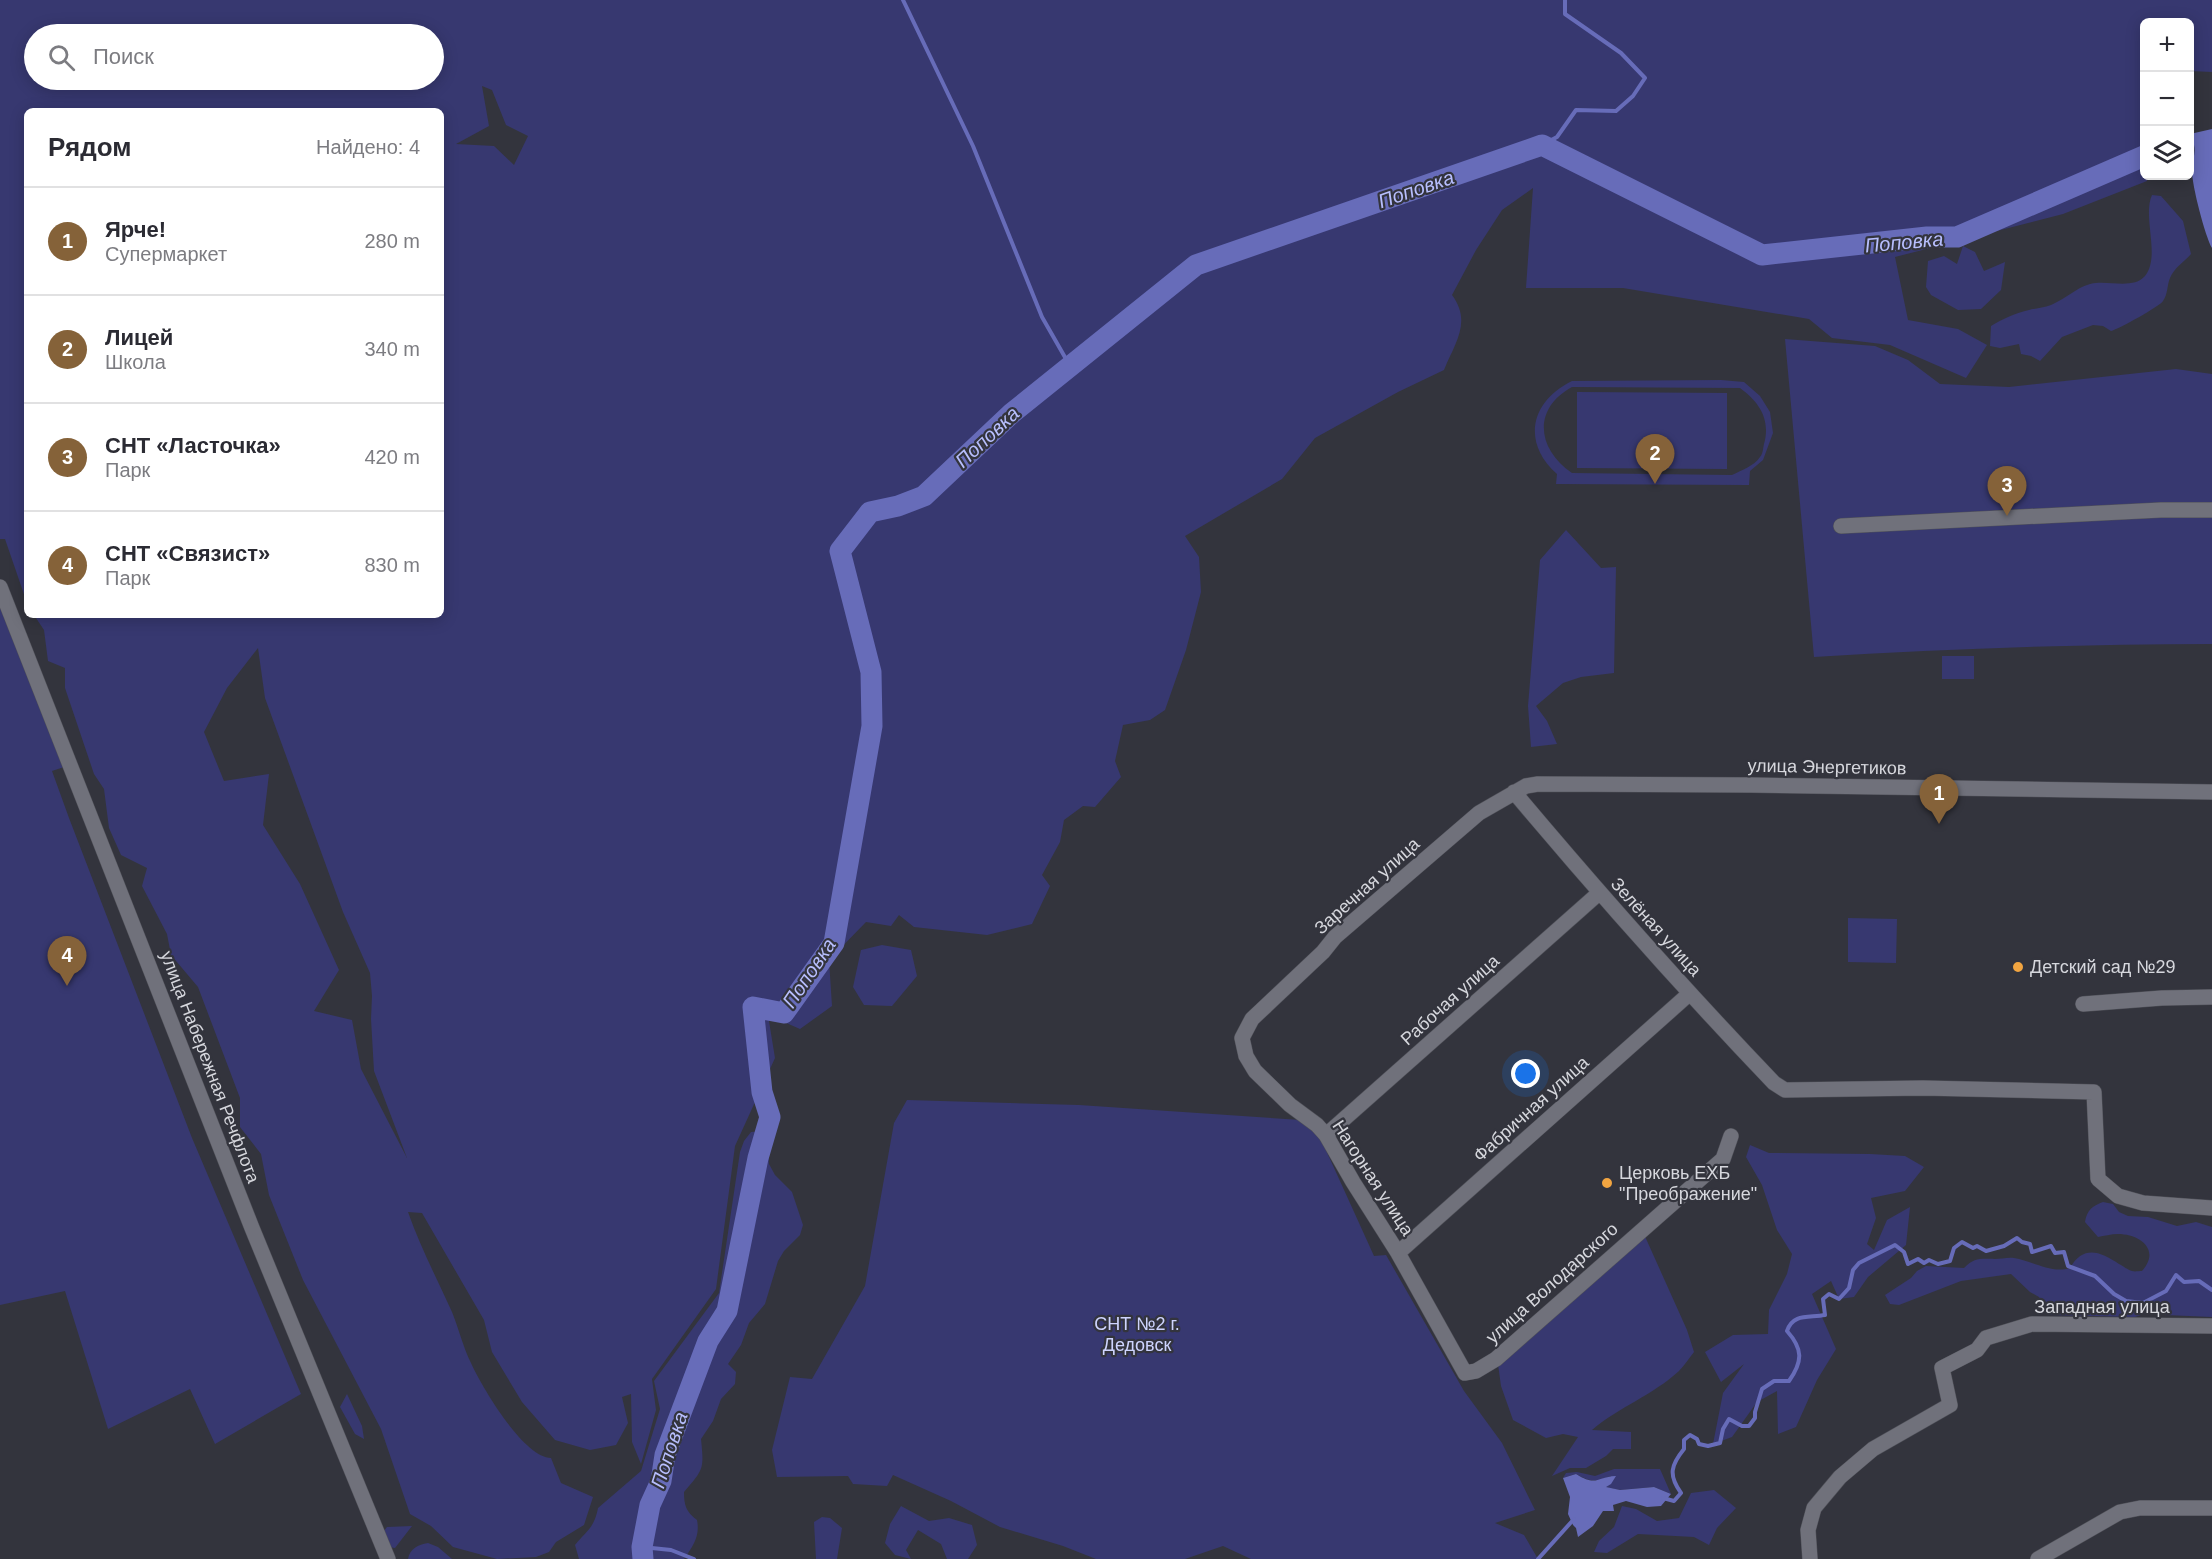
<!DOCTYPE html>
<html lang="ru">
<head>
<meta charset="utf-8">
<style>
	:root { --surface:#fff; --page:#f2f2f3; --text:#2b2b33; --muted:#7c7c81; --line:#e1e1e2; --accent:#856239 }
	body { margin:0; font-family:Arial,sans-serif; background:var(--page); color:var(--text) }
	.controls { position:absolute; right:18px; top:18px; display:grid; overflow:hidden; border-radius:9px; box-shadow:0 3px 15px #0003 }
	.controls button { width:54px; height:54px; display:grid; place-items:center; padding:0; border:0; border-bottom:2px solid var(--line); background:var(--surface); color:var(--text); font:30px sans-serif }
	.you { position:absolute; left:1526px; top:1074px; width:21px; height:21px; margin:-15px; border:4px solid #fff; border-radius:50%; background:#1a73e8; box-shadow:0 0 0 9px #1a73e833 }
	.badge { display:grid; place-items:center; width:39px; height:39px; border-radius:50%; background:var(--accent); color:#fff; font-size:20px; font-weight:700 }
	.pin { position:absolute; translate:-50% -50px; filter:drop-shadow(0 2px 3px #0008) }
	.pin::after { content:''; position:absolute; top:32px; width:21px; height:18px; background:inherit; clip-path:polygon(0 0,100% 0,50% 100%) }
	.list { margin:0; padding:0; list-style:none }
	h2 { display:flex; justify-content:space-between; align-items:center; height:78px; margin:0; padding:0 24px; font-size:26px }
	h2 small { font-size:20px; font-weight:400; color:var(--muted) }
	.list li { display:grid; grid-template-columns:39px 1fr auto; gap:18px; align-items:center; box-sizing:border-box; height:108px; padding:0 24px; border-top:2px solid var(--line) }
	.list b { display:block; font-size:22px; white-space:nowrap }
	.list p { margin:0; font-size:20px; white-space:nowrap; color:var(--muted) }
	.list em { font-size:20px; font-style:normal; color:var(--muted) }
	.icon { flex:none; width:33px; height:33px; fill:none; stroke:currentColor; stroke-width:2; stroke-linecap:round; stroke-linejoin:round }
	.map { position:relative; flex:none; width:2212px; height:1559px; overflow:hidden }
	.search { position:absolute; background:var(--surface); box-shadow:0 3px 15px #0003; left:24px; top:24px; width:420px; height:66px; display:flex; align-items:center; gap:15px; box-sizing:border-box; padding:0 21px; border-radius:33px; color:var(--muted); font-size:22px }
	.panel { position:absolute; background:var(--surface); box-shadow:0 3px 15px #0003; left:24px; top:108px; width:420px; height:510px; border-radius:9px }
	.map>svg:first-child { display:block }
</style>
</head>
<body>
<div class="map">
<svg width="2212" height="1559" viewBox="0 0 2212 1559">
	<rect width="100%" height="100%" fill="#33343d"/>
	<path fill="#373870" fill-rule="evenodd" d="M 0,0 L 2212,0 L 2212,72 L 2190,71 L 2190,22 L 2144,22 L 2144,176 L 2147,176 L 2147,181 L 2063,214 L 1895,257 L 1908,320 L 1958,329 L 1987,345 L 1966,378 L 1890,345 L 1832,338 L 1809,319 L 1623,288 L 1526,288 L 1533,188 L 1502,210 L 1476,250 L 1452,295 C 1472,322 1455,343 1444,370 L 1398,392 L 1315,438 L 1282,479 L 1185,536 L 1199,557 L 1201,592 L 1186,650 L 1165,710 L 1150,720 L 1123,725 L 1115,761 L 1121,777 L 1095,807 L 1083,806 L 1064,820 L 1060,842 L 1042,875 L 1050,886 L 1032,924 L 987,935 L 914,927 L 899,915 L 891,926 L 866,922 L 829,960 L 832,1006 L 800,1029 L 768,1015 L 775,1058 L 735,1146 L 716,1289 L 652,1379 L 656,1410 L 641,1464 L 632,1442 L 631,1394 L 622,1397 L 628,1423 L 616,1445 L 590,1450 L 555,1440 L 522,1402 L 492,1352 L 484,1320 L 422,1213 L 408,1212 C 420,1246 437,1279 452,1312 C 459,1329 463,1347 471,1363 C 482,1387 523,1457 551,1458 L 561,1483 L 593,1497 L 584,1525 L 556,1542 L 549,1552 L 536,1557 L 497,1559 L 453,1547 L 431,1526 L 410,1514 L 381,1429 L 303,1280 L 269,1195 L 261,1154 L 240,1127 L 240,1098 L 198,987 L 171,955 L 167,934 L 142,886 L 147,868 L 121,855 L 109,828 L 104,789 L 94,774 L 65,688 L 65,668 L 48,661 L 44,630 L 34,615 L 441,615 L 441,111 L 27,111 L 27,603 L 5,539 L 0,539 ZM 34,34 L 434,34 L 434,80 L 34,80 ZM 482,86 L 492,90 L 506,125 L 528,136 L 514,165 L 494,146 L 456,144 L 489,126 ZM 258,648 L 265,698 L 343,912 L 370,973 L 372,996 L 371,1019 L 374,1071 L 407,1158 L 361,1069 L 352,1020 L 314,1011 L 339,970 L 300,884 L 263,825 L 269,774 L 224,781 L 204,732 L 227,688 Z
		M 2152,195 L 2161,196 L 2183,221 L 2191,254 C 2184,262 2174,268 2170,278 C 2167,285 2168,294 2163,301 C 2160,306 2119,329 2111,331 L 2103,326 L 2093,325 L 2062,337 L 2040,361 L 2031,356 L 2021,354 L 2019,344 L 2000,348 L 1990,346 L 1991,326 C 2002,319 2016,313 2029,310 C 2036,308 2044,308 2051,305 C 2066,299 2080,284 2096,283 C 2110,281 2134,289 2145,276 C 2161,256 2142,217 2152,195 Z
		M 1963,246 L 1975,252 L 1984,271 L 2005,262 L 2001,290 L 1981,309 L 1958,310 L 1931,295 L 1926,287 L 1928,261 L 1944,256 L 1957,264 Z
		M 1785,339 L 1875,346 L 1908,360 L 1940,384 L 2009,387 L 2176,369 L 2212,374 L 2212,644 C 2079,644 1946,649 1814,657 Z
		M 1721,380 L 1744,382 L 1760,396 L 1770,412 L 1773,433 L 1763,460 L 1750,471 L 1749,485 L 1556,484 L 1557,474 C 1521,442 1531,401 1572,381 ZM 1572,387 L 1740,388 C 1759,402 1771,419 1764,444 C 1763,448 1763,454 1760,457 C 1754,466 1742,470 1732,475 L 1572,473 C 1537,449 1532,409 1572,387 Z
		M 1577,392 L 1727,393 L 1727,469 L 1577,468 Z
		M 1566,530 L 1601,568 L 1616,567 L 1614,673 L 1581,677 L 1563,683 L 1536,706 L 1547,721 L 1557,744 L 1531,747 L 1528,706 L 1540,560 Z
		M 0,603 L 64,767 L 52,771 L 69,818 L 192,1138 L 301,1394 L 215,1444 L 190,1389 L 108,1429 L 65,1291 L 0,1305 Z
		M 1942,656 L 1974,656 L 1974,679 L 1942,679 Z
		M 1848,918 L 1897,919 L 1896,963 L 1848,962 Z
		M 882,945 L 911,950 L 917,976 L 892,1006 L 864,1005 L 853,987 L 861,950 Z
		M 907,1100 L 1079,1105 L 1301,1120 L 1320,1137 L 1374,1256 L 1386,1255 L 1464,1391 L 1502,1443 L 1535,1510 L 1495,1523 L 1524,1535 L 1538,1559 L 1251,1559 L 1223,1546 L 1185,1559 L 1096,1559 L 1063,1546 L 1000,1527 L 951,1501 L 893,1475 L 887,1486 L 853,1484 L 848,1476 L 777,1477 L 772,1450 L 790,1377 L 812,1379 L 865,1286 L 894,1123 Z
		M 762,1131 L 768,1141 L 769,1164 L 775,1175 L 792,1192 L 803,1225 L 800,1235 L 784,1251 L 778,1261 L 765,1304 L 749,1323 L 741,1345 L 728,1364 L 736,1372 L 735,1384 L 721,1399 L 713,1421 L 701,1439 C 704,1469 704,1469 684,1492 C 684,1505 686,1512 697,1520 C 700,1536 694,1545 684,1559 L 579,1559 L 575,1545 C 586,1531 594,1529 598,1508 L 641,1471 L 660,1409 L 654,1381 L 719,1293 L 740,1152 L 744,1141 L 751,1132 Z
		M 1750,1145 L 1769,1153 L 1870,1154 L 1905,1156 L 1924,1167 L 1905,1191 L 1871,1198 L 1876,1218 L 1867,1244 L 1874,1250 L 1887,1220 L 1910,1207 L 1906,1245 L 1868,1277 L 1854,1297 L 1839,1299 L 1831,1281 L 1812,1294 L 1836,1349 L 1817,1380 L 1796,1427 L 1778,1434 L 1777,1391 L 1757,1402 L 1732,1437 L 1713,1444 L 1723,1393 L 1744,1364 L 1721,1382 L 1705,1352 L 1733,1335 L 1768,1334 L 1769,1310 L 1787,1274 L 1792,1254 L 1777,1230 L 1762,1185 L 1746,1157 Z
		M 2103,1202 L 2113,1204 L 2119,1212 L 2128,1216 L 2148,1217 L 2177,1226 L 2196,1222 L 2212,1227 L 2212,1317 L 2165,1315 L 2155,1310 L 2135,1317 L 2049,1315 L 2042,1308 L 2039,1297 L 2030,1292 L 2011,1274 L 1961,1281 L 1899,1305 L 1890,1304 L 1885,1295 L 1911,1278 L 1917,1271 L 1926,1266 L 1964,1268 C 1975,1257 1981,1259 1995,1259 C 2001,1259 2008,1257 2014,1258 C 2033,1261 2051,1274 2070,1268 C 2083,1245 2100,1251 2119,1264 C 2123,1266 2128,1270 2132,1271 C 2135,1272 2138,1271 2142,1271 C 2161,1250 2140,1234 2118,1234 C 2111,1234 2104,1236 2098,1237 L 2085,1222 C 2087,1210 2092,1206 2103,1202 Z
		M 1643,1232 L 1687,1330 L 1694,1352 C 1689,1358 1685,1365 1679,1371 C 1653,1395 1619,1407 1592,1430 L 1631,1432 L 1631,1449 L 1613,1449 L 1606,1456 L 1586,1468 L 1570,1468 L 1552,1476 L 1578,1437 L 1563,1434 L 1546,1438 L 1513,1420 L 1501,1386 L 1497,1357 Z
		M 347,1394 L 362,1426 L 364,1439 L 355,1434 L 340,1407 Z
		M 1614,1469 L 1660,1469 L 1671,1494 L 1654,1487 L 1620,1490 L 1605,1487 L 1611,1476 C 1597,1482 1589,1482 1576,1474 L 1563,1478 L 1566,1473 L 1577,1472 L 1595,1476 Z
		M 1714,1490 L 1736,1508 L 1717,1528 L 1709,1545 L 1694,1537 L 1638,1534 L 1607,1553 L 1594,1552 L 1599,1541 L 1614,1527 L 1622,1506 L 1636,1509 L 1657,1521 L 1679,1518 L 1691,1493 Z
		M 901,1506 L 929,1521 L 949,1518 L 972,1525 L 977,1545 L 968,1559 L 947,1559 L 941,1544 L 918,1530 L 906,1550 L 911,1559 L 895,1555 L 885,1543 L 890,1524 Z
		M 822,1517 L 830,1518 L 842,1528 L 837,1559 L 816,1559 L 814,1522 Z
		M 412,1526 L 395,1548 L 389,1547 L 383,1532 L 387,1527 Z
		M 428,1543 L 438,1547 L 452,1559 L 408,1559 C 410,1548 418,1545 428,1543 Z"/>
	<path fill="#676cb9" d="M 2212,129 L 2212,248 C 2205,236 2191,182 2192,169 C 2192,161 2196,154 2194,145 L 2190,143 L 2190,134 Z
		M 1576,1474 C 1597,1487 1596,1477 1616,1476 L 1611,1484 L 1606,1487 L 1620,1490 L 1654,1487 L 1671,1494 L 1661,1506 L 1647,1507 L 1626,1501 L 1613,1505 L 1614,1511 L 1603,1511 L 1593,1526 L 1578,1537 L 1576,1528 L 1573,1525 L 1568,1514 L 1570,1497 L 1563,1478 Z"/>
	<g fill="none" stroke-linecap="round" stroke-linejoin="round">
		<path stroke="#676cb9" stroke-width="4" d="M 903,0 L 973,146 L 1042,317 L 1070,366
			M 1542,145 L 1557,137 L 1576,110 L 1616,111 L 1633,96 L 1645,78 L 1621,53 L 1565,14 L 1565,0
			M 1663,1498 L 1674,1501 L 1681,1493 C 1668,1475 1671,1465 1684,1449 L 1684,1440 L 1690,1435 L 1697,1439 L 1699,1444 L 1708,1446 L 1720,1443 L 1723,1429 L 1729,1419 L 1742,1426 L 1749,1426 L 1755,1418 L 1755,1412 L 1762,1389 L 1774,1381 L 1789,1381 C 1803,1361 1803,1349 1787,1331 C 1793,1313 1809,1318 1825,1315 L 1823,1299 L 1829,1294 L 1839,1299 L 1849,1288 L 1853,1270 L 1859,1263 L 1895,1245 L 1904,1252 L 1908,1264 L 1918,1259 L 1924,1263 L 1929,1260 L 1938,1264 L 1950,1261 L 1954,1248 L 1962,1242 L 1973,1248 L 1977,1246 L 1986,1251 L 2004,1246 L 2017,1238 L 2022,1242 L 2030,1244 L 2032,1252 L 2051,1246 L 2055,1253 L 2064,1252 L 2068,1266 L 2095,1276 L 2114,1294 L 2126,1301 L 2143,1303 L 2166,1291 L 2176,1275 L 2184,1282 L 2199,1281 L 2212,1290
			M 642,1547 L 671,1550 L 694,1559
			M 1538,1559 L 1574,1519"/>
		<path stroke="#676cb9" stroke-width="21" d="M 643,1559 L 642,1547 L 650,1505 L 661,1481 L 665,1455 L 708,1341 L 727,1311 L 758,1158 L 770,1117 L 762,1092 L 753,1007 L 784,1013 L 834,943 L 872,726 L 871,672 L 840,551 L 870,512 L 898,506 L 924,496 L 1012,413 L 1196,265 L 1542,145 L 1762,255 L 1927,237 L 1957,237 L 2144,156"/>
		<g stroke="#4f5058" stroke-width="16">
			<path id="minor" d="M 1841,526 L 2161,510 L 2212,510
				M 0,587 L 252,1228 L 388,1559
				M 1514,792 C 1598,892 1684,989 1774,1083 L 1785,1090 L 1923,1088 L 2094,1092 L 2098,1179 L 2118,1196 L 2143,1203 L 2212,1208
				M 2083,1004 L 2162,998 L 2212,997
				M 1326,1135 L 1599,893
				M 1731,1136 L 1723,1159 L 1496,1359 L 1476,1371 L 1465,1373 L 1398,1253 L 1353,1182 L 1326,1135 L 1317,1125 L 1290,1105 L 1255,1071 L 1246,1056 L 1242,1038 L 1252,1019 L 1323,952 L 1335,937 L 1479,813 L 1526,786 L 1538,784 L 1750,785 L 2212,792
				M 1398,1253 L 1689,994
				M 1810,1559 L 1808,1530 L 1814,1508 L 1840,1477 L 1873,1449 L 1950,1405 L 1942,1368 L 1977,1350 L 1986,1338 L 2032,1324 L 2212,1326
				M 2038,1559 L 2120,1512 L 2140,1508 L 2212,1508"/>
		</g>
		<use href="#minor" stroke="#70717b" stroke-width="15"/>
	</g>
	<g fill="#f2a541" stroke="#33343d" stroke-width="2">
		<circle cx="2018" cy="967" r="6"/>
		<circle cx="1607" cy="1183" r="6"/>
	</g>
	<g text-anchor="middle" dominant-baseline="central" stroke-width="4.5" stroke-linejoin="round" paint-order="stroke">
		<g font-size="18" fill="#d6d7dd" stroke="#33343d">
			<text transform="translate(1827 767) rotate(1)">улица Энергетиков</text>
			<text transform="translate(1367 886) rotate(-42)">Заречная улица</text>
			<text transform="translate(1656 927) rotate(48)">Зелёная улица</text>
			<text transform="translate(1450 1000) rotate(-42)">Рабочая улица</text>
			<text transform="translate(210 1067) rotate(69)">улица Набережная Речфлота</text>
			<text transform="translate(1531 1109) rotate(-42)">Фабричная улица</text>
			<text transform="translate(1373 1178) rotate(57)">Нагорная улица</text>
			<text transform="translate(1552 1283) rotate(-42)">улица Володарского</text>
			<text x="2102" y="1307">Западная улица</text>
		</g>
		<g font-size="18" fill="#d6d7dd" stroke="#33343d" text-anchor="start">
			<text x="2030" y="967">Детский сад №29</text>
			<text x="1619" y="1173">Церковь ЕХБ<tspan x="1619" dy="21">"Преображение"</tspan></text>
		</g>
		<g font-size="18" fill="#ced4fe" stroke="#33343d">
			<text x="1137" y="1324">СНТ №2 г.<tspan x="1137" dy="21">Дедовск</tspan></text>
		</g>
		<g font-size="20" font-style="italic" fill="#b7befd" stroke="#33343d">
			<text transform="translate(1416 189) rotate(-19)">Поповка</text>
			<text transform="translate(1904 242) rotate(-5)">Поповка</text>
			<text transform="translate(987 437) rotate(-43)">Поповка</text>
			<text transform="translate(809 973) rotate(-56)">Поповка</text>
			<text transform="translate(669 1450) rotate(-72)">Поповка</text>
		</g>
	</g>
</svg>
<div class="controls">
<button>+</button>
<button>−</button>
<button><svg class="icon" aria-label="layers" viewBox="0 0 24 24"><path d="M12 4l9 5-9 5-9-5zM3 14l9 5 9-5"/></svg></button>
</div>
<div class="you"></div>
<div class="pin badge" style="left:1939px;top:824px">1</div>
<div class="pin badge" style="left:1655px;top:484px">2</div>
<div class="pin badge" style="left:2007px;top:516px">3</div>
<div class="pin badge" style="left:67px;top:986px">4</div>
<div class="search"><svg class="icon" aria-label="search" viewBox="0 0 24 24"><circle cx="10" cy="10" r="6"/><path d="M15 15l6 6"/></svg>Поиск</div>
<section class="panel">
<h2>Рядом<small>Найдено: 4</small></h2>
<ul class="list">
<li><span class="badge">1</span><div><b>Ярче!</b><p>Супермаркет</p></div><em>280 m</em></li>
<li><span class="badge">2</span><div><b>Лицей</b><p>Школа</p></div><em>340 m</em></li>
<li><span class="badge">3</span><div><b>СНТ «Ласточка»</b><p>Парк</p></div><em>420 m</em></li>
<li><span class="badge">4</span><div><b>СНТ «Связист»</b><p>Парк</p></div><em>830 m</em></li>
</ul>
</section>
</div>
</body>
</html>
